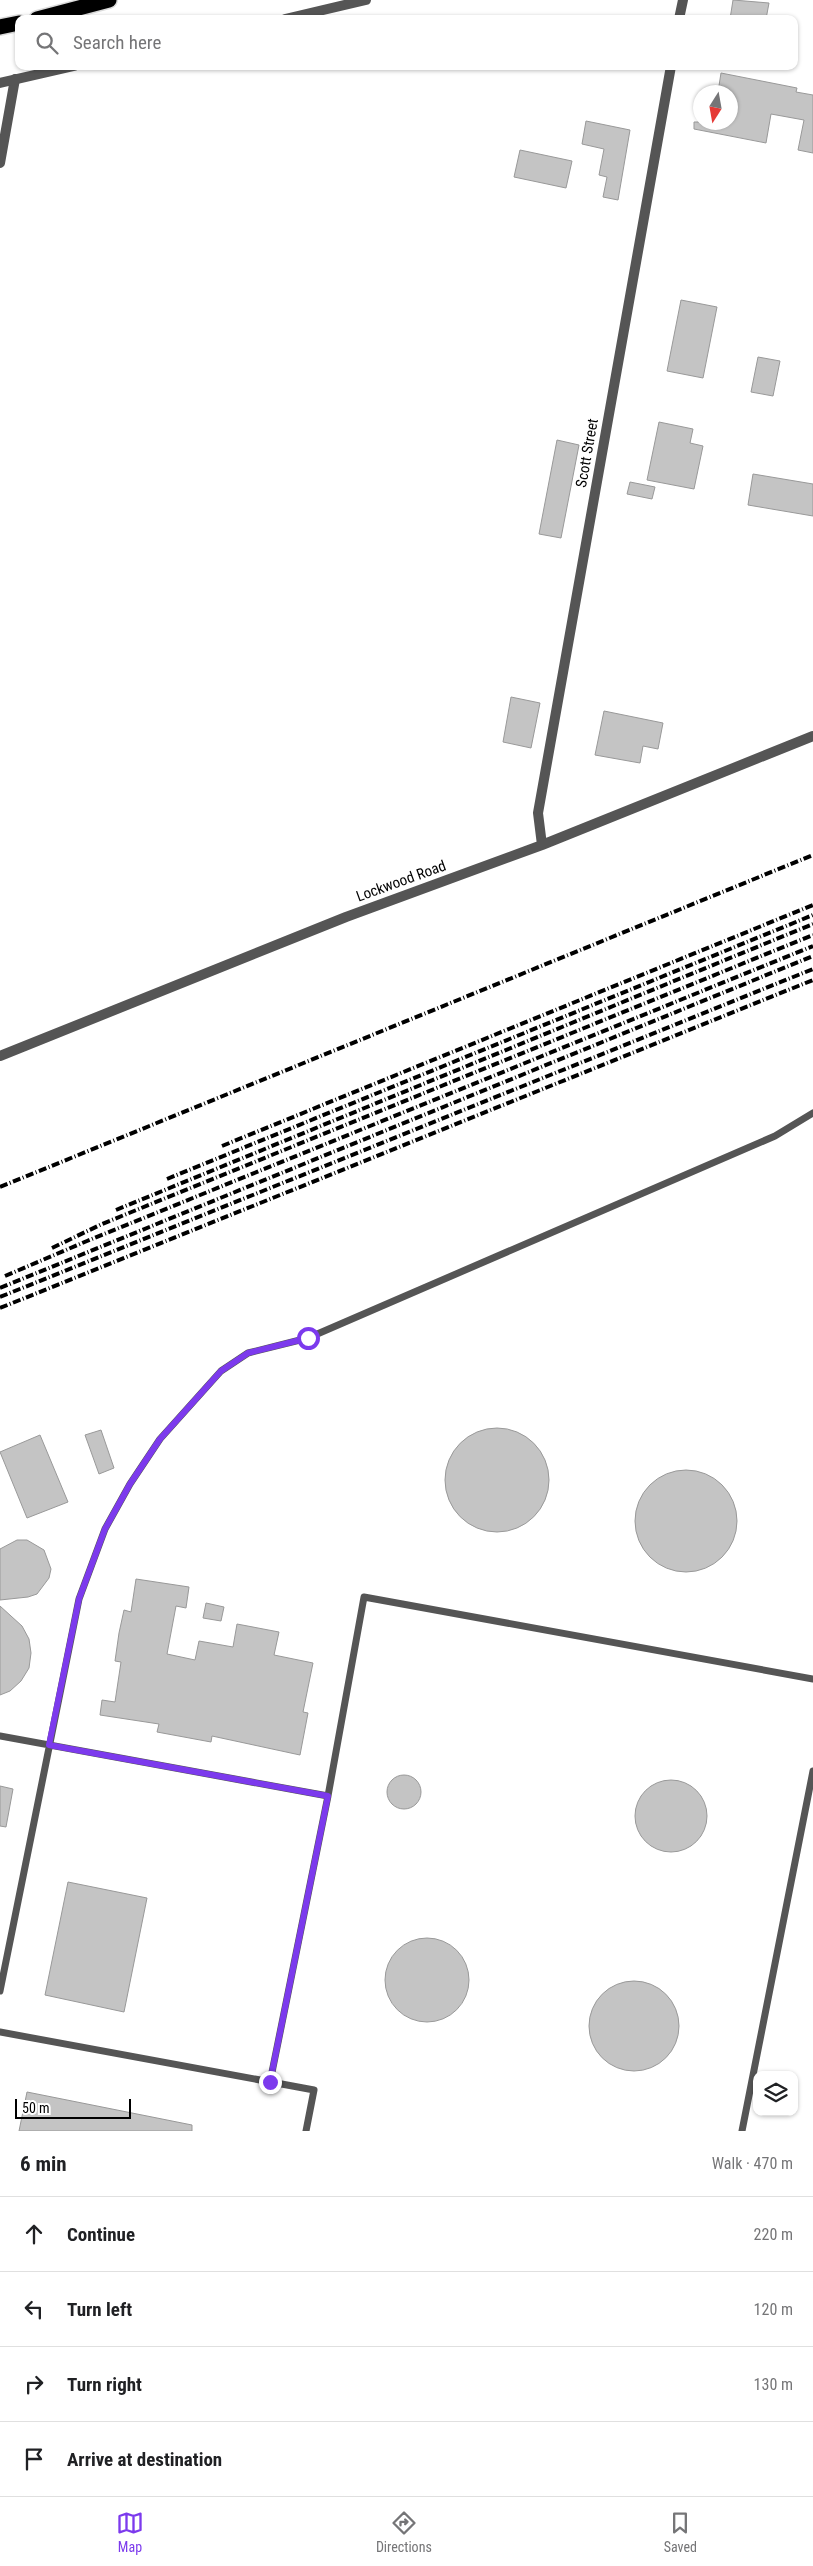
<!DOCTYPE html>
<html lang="en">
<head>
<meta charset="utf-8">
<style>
	:root { --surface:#fff; --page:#f2f2f2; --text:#202124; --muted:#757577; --line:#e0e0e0; --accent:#7c3aed }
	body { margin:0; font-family:"Roboto Condensed",sans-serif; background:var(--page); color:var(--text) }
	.controls { position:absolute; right:15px; bottom:15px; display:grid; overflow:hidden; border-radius:10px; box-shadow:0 1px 4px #0004 }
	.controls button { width:45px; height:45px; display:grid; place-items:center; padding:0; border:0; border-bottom:1px solid var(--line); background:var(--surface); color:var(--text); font:25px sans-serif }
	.compass { position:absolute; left:693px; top:85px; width:45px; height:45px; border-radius:50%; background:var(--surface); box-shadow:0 1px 4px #0004; rotate:191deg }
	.scale { position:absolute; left:15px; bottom:12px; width:116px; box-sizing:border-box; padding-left:5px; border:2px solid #000; border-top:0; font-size:14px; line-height:18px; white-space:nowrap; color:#000; -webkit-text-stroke:4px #fff; paint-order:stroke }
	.stop { position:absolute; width:15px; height:15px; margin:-11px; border:4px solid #7c3aed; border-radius:50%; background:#fff }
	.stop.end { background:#7c3aed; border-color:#fff; box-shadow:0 1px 5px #0008 }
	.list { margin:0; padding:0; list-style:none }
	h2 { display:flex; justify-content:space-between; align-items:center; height:65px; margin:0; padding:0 20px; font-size:21px }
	h2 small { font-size:16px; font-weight:400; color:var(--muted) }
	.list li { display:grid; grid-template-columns:32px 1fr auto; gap:15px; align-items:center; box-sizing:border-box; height:75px; padding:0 20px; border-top:1px solid var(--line) }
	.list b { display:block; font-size:19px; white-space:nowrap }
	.list em { font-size:16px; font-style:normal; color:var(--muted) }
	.icon { flex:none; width:28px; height:28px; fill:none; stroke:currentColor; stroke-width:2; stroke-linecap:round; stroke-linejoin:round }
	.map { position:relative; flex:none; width:813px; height:2131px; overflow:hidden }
	.search { position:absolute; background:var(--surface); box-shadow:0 1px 4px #0004; left:15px; right:15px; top:15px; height:55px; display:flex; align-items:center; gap:12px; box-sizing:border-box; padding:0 18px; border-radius:10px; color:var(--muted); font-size:19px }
	.sheet { height:365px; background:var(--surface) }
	nav { display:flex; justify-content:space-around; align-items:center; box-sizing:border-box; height:70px; border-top:1px solid var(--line); background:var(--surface); font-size:14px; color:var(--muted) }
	nav a { display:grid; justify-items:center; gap:2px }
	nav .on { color:var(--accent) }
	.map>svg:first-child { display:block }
</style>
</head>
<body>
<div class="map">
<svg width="813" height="2131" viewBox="0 0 813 2131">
	<rect width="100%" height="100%" fill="#fff"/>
	<path fill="#c4c4c4" stroke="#999" d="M 733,0 L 769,3 L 766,19 L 730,19 Z
		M 721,73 L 797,88 L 796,92 L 813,95 L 813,153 L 798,150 L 804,120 L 771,114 L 766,143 L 694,129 L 694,122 L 730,122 L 730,92 L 718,92 Z
		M 586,121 L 630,130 L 618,200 L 603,197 L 607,177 L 599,175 L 604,149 L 582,144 Z
		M 520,150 L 572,161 L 566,188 L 514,177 Z
		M 681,300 L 717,307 L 703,378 L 667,371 Z
		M 758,357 L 780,361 L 773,396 L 751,392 Z
		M 659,422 L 693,429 L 690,443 L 703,446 L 694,489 L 647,480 Z
		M 557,440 L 579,445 L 561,538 L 539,534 Z
		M 753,474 L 813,484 L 813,516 L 748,505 Z
		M 630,482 L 655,487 L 652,499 L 627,494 Z
		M 511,697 L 540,703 L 531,748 L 503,742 Z
		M 604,711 L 663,723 L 658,749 L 643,746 L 640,763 L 595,755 Z
		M445 1480a52 52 0 1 1 104 0a52 52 0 1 1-104 0Z
		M 101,1430 L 114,1468 L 99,1474 L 85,1435 Z
		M 40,1435 L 68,1502 L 27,1518 L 0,1452 Z
		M635 1521a51 51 0 1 1 102 0a51 51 0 1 1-102 0Z
		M 17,1540 L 27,1540 L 44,1550 L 51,1569 L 49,1578 L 37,1594 L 28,1597 L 0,1600 L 0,1549 Z
		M 136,1579 L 189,1587 L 186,1608 L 176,1606 L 167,1654 L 195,1660 L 199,1641 L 233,1647 L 237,1624 L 279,1632 L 274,1655 L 313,1663 L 303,1712 L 308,1713 L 300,1755 L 212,1736 L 211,1742 L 157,1732 L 159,1724 L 100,1715 L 102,1700 L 115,1702 L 121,1662 L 115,1661 L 119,1633 L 124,1610 L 131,1612 Z
		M 206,1603 L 224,1607 L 221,1621 L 203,1618 Z
		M 0,1606 L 22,1626 L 29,1639 L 31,1653 L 29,1668 L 21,1681 L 10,1691 L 0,1695 Z
		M387 1792a17 17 0 1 1 34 0a17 17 0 1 1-34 0Z
		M635 1816a36 36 0 1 1 72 0a36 36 0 1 1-72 0Z
		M 0,1786 L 13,1789 L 6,1827 L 0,1826 Z
		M 68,1882 L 147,1898 L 124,2012 L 45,1995 Z
		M385 1980a42 42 0 1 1 84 0a42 42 0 1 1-84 0Z
		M589 2026a45 45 0 1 1 90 0a45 45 0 1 1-90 0Z
		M 27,2092 L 192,2125 L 192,2131 L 19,2131 Z"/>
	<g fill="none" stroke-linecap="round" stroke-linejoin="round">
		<g stroke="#dbdbdb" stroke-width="18">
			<path id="motorway" d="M 37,19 L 109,0
				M 0,27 L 19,23"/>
		</g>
		<path stroke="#555" stroke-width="7" d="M 0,1736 L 328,1796 L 364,1597 L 813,1679
			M 0,1991 L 79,1599 L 105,1529 L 130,1484 L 160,1439 L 221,1371 L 248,1353 L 308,1338 L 775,1136 L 813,1113
			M 0,2032 L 314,2090 L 306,2131
			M 270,2082 L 328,1796
			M 742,2131 L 813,1771"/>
		<path stroke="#555" stroke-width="10" d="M 679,19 L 683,0
			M 0,163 L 15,79
			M 542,845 L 538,813 L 671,66
			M 0,1056 L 346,917 L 542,845 L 813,736"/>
		<path stroke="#555" stroke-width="10" d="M 285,19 L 366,0
			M 0,83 L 74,66"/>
		<use href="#motorway" stroke="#000" stroke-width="15"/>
		<path stroke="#000" stroke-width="4" stroke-dasharray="8 2.5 1 2.5" stroke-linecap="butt" d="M 222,1146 L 813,905
			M 167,1179 L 813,915
			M 0,1187 L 813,855
			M 116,1210 L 813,924
			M 52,1248 L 102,1224 L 813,935
			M 5,1276 L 87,1241 L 813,946
			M 0,1288 L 813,956
			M 0,1297 L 813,969
			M 0,1308 L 813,980"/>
	</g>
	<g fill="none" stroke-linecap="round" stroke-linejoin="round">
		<path stroke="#7c3aed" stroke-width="6" d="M 270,2082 L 328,1796 L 49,1745 L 79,1599 L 105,1529 L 130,1484 L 160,1439 L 221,1371 L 248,1353 L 308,1338"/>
	</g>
	<g text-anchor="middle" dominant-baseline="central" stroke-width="4" stroke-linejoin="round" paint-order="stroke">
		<g font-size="15" fill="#000" stroke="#fff">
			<text transform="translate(587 453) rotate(-80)">Scott Street</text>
			<text transform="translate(401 881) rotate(-20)">Lockwood Road</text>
		</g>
	</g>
</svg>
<div class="controls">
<button><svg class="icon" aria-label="layers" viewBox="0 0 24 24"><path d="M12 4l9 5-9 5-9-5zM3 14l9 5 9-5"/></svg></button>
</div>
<svg class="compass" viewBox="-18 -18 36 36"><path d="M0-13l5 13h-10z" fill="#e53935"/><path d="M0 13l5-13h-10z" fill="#757577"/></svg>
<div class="scale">50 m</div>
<div class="stop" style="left:308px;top:1338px"></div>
<div class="stop end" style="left:270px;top:2082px"></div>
<div class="search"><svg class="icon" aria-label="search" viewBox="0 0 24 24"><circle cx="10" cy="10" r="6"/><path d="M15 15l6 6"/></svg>Search here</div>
</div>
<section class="sheet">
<h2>6 min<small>Walk · 470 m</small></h2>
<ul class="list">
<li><svg class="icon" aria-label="ahead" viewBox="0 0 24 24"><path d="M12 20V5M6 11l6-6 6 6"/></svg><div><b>Continue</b></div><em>220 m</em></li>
<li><svg class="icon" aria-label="left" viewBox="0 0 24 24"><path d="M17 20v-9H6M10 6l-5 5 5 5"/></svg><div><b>Turn left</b></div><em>120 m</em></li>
<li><svg class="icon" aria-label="right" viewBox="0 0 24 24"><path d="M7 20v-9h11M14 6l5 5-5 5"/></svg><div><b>Turn right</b></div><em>130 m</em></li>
<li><svg class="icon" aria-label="arrive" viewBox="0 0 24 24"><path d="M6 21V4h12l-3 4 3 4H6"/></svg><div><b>Arrive at destination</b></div></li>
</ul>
</section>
<nav>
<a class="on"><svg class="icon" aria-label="map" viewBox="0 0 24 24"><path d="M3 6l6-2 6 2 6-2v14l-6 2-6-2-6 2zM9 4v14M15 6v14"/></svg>Map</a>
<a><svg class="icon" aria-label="directions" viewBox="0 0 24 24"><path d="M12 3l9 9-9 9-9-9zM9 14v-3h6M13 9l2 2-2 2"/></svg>Directions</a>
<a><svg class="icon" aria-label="saved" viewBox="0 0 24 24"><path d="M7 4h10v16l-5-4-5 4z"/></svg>Saved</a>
</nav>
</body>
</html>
